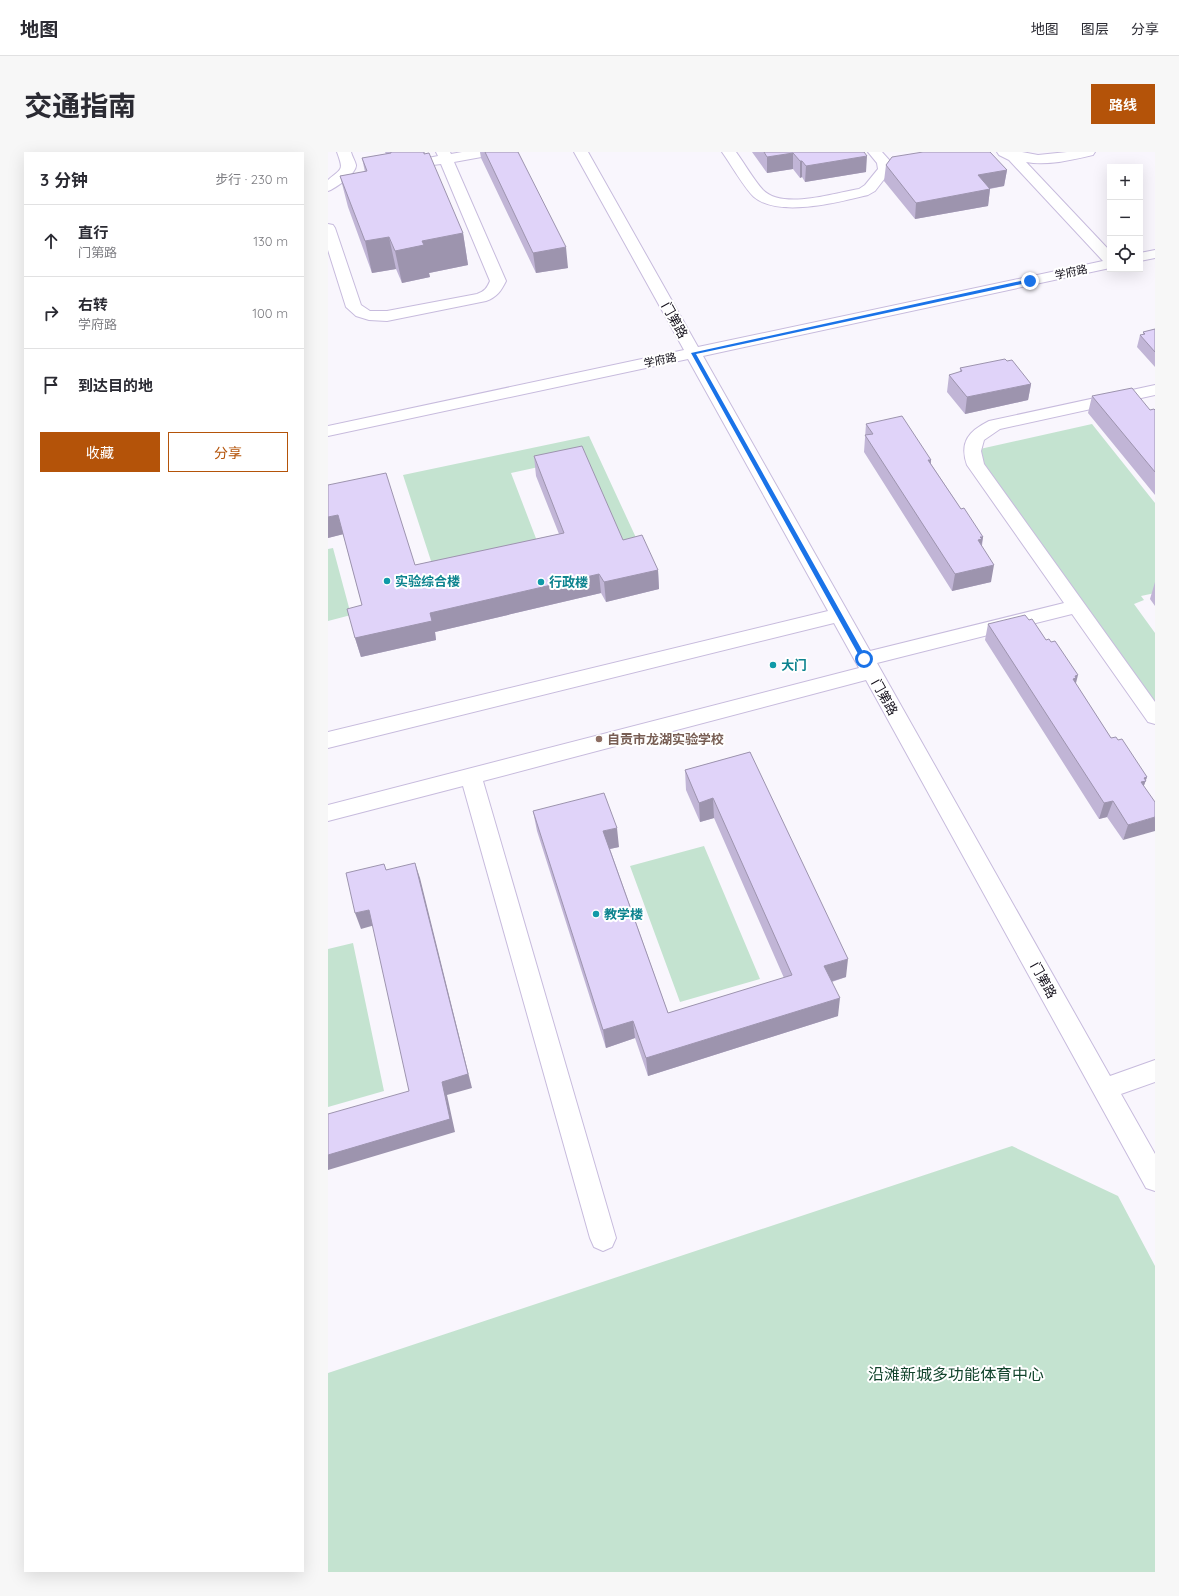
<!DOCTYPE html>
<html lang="zh">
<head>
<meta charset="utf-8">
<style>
	:root { --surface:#fff; --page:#f7f7f7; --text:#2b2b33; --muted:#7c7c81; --line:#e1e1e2; --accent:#b45309 }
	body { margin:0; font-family:Quicksand,"Noto Sans SC",sans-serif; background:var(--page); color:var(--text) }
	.controls { position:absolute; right:12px; top:12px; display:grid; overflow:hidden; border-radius:0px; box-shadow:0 4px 16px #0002 }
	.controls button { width:36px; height:36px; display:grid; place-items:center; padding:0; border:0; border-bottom:1px solid var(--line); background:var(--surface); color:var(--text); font:20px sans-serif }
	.stop { position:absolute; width:12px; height:12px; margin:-9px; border:3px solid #1a73e8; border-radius:50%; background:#fff }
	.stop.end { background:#1a73e8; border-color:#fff; box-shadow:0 1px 4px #0008 }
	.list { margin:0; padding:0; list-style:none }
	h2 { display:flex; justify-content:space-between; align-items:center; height:52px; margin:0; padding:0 16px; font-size:17px }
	h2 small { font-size:13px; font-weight:400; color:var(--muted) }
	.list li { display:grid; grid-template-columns:26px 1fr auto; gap:12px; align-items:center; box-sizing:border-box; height:72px; padding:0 16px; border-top:1px solid var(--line) }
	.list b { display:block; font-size:15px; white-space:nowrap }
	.list p { margin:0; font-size:13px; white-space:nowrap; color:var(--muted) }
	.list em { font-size:13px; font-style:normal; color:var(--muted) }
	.actions { display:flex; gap:8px; padding:12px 16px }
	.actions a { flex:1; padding:9px 0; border:1px solid var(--accent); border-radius:0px; text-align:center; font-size:14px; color:var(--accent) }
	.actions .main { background:var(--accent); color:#fff }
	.icon { flex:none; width:22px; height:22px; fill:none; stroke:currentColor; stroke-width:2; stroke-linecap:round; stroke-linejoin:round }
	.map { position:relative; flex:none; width:827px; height:1420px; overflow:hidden; border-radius:0px }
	header { display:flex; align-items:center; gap:24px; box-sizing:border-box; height:56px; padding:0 20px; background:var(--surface); border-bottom:1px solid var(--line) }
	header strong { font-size:19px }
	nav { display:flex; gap:22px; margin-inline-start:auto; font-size:14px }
	.intro { display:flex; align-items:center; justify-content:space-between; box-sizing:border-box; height:96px; padding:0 24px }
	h1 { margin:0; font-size:28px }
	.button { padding:10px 18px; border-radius:0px; background:var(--accent); color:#fff; font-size:14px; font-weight:700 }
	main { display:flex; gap:24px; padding:0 24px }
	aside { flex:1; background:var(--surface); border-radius:0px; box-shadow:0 4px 16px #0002 }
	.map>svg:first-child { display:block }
</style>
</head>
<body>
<header>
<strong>地图</strong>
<nav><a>地图</a><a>图层</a><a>分享</a></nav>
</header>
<div class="intro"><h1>交通指南</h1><a class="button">路线</a></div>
<main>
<aside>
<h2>3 分钟<small>步行 · 230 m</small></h2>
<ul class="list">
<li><svg class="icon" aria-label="ahead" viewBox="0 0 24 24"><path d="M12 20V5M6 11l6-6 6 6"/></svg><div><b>直行</b><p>门第路</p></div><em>130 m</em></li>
<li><svg class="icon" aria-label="right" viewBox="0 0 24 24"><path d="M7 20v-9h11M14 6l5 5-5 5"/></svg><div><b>右转</b><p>学府路</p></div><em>100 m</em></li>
<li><svg class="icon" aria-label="arrive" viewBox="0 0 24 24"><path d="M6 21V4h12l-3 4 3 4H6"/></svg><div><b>到达目的地</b></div></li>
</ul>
<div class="actions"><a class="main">收藏</a><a>分享</a></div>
</aside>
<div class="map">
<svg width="827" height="1420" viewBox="0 0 827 1420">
	<rect width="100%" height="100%" fill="#f9f6fd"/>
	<path fill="#c4e3d0" d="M 764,272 L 827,351 L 827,441 L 813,444 L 816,448 L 806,452 L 827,481 L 827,551 L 652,307 L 652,297 Z
		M 261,284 L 316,403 L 296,407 L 252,306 L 183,321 L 209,389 L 104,412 L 75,323 Z
		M 5,396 L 23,463 L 0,469 L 0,397 Z
		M 376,694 L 432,827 L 352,850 L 302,714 Z
		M 25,791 L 56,939 L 0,955 L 0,797 Z
		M 684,994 L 790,1044 L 827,1114 L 827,1420 L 0,1420 L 0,1221 Z"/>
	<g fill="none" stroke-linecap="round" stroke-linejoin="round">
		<g stroke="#c7bbdd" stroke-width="2">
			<path id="minor" d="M 9,0 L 23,0 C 24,4 27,9 28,13 C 29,21 7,37 0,39 L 0,28 C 14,16 16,19 9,0 Z
				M 108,0 L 122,0 L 123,2 L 134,0 L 166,0 L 164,3 L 159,4 L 126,10 L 178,129 C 173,139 169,145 158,149 L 59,169 L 41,168 L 28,164 L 18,155 L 0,98 L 0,72 L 5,73 L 7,76 L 33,153 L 42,159 L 59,159 L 149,142 C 157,139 159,136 162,129 L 113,12 L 105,13 L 100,12 L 98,9 L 100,6 L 110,4 Z
				M 246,0 L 260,0 L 370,195 L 775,109 L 681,8 L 671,3 L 669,0 L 694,0 L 710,3 L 739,0 L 767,0 L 765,3 C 744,8 719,14 698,10 L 782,99 L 782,116 L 375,204 L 542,499 L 736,451 L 639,313 C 631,290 641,279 661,269 L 827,233 L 827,243 L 672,277 L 656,288 L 653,299 L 656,312 L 827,550 L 827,572 L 820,570 L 744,462 L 549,511 L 782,924 L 827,908 L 827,930 L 793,942 L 827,1002 L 827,1039 L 818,1036 L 538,528 L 155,629 L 288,1086 L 284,1095 L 275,1099 L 266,1095 L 262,1086 L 135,634 L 0,669 L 0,653 L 531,516 L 506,471 L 0,596 L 0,580 L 500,459 L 360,207 L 0,284 L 0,274 L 356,198 Z
				M 394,0 L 408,0 C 417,12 425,27 435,38 C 455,58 506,41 531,37 L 537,33 L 550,17 L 549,11 L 540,0 L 554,0 L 563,10 L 564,17 L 547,39 L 540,43 C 511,50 451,66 426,45 C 417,37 402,11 394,0 Z
				M 827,98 L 827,106 L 812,109 L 812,101 Z"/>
		</g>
		<use href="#minor" fill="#fff" fill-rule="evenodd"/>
	</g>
	<path fill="#c1b5d6" d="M 57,0 L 96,0 L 135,81 L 140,113 L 101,121 L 102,125 L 74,131 L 68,117 L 44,121 L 20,55 L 12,24 L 37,20 L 34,6 L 58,2 Z
		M 152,0 L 190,0 L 240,116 L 208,121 L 153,6 Z
		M 424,0 L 536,0 L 538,20 L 477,30 L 474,25 L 472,26 L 465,17 L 439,21 Z
		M 558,13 L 679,18 L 676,34 L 662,37 L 660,54 L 587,67 L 556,29 Z
		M 827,177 L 827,215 L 809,195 L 812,183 L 815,183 L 815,180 Z
		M 679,209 L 703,232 L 700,248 L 637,262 L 619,240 L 621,223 L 632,220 L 632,216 Z
		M 764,244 L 822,258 L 827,258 L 827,343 L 760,261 Z
		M 538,272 L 603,308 L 603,312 L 633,357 L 655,385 L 654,394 L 663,430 L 624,439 L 536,300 Z
		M 206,304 L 295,388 L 330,418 L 331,437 L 278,450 L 273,441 L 107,480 L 108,488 L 33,505 L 27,486 L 34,453 L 15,382 L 0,386 L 0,333 L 87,413 L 231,382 L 208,324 Z
		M 827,430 L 827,454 L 822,447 Z
		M 701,468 L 748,532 L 783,586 L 819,625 L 795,688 L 779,665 L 771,667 L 657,488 L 660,472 Z
		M 422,600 L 518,825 L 504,830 L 510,864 L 320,924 L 307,886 L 278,896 L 209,679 L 205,659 L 291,695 L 282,697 L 340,861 L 456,826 L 386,666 L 372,670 L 358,638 L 357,618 Z"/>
	<path fill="#9d94ae" d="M 465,1 L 465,17 L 439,21 L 439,5 Z
		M 539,4 L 538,20 L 477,30 L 478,14 Z
		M 472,9 L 474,9 L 474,25 L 472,26 Z
		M 679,18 L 676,34 L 647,39 L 650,23 Z
		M 662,37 L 660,54 L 587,67 L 588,51 Z
		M 135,81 L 140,113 L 101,121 L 102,125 L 74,131 L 67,99 L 94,89 Z
		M 61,85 L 68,117 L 44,121 L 37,89 Z
		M 238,95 L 240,116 L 208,121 L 205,101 Z
		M 703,232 L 700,248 L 637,262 L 639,245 Z
		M 600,308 L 603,308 L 601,325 Z
		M 10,363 L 16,382 L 0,386 L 0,365 Z
		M 652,385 L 655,385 L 652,401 L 650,388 Z
		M 666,413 L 663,430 L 624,439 L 627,422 Z
		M 330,418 L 331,437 L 278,450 L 276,430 Z
		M 271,422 L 273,441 L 107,480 L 108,488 L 33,505 L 27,486 L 102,461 Z
		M 750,523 L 746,539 L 745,527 L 747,524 Z
		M 819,625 L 812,645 L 813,630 L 816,626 Z
		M 385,646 L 386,666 L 372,670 L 371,651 Z
		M 785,649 L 779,665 L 771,667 L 776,651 Z
		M 827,665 L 827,679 L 795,688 L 800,673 Z
		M 289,676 L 291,695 L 277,698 L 275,679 Z
		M 87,711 L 92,726 L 144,936 L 119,943 L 127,980 L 0,1018 L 0,1003 L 114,930 Z
		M 41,758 L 47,773 L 33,777 L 27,761 Z
		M 520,807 L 518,825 L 495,832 L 496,814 Z
		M 512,846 L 510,864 L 320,924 L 318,906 Z
		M 305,869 L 307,886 L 278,896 L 275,878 Z"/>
	<path fill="#e0d3f9" stroke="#9d94ae" d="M 63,0 L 96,0 L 96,2 L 101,1 L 135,81 L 94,89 L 96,93 L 67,99 L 61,85 L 37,89 L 12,24 L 39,19 L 34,6 L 63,1 Z
		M 157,0 L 190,0 L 238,95 L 205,101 Z
		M 436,0 L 536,0 L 539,4 L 478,14 L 474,9 L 472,9 L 465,1 L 439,5 Z
		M 595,0 L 662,0 L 679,18 L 650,23 L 662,37 L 588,51 L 558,13 L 564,5 Z
		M 827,177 L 827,200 L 812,183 L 817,182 L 815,180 Z
		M 677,207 L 679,209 L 684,208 L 703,232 L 639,245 L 621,223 L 634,219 L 632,216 Z
		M 804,236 L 822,258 L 826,257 L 827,258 L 827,320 L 764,244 Z
		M 574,264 L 603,308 L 600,308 L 633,357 L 636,356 L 655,385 L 652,385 L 654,387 L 650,388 L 666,413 L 627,422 L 537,283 L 545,282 L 538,272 Z
		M 254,294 L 295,388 L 314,383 L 330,418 L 276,430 L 271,422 L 102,461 L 104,469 L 27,486 L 19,457 L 34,453 L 10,363 L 0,365 L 0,333 L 58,321 L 87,413 L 236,381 L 206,304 Z
		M 697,463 L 701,468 L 704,467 L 718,488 L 721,487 L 723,490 L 727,489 L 750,523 L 747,524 L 748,526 L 745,527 L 783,586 L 788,585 L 790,588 L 794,587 L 819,625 L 816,626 L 818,629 L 813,630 L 827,650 L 827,665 L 800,673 L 785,649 L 776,651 L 660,472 Z
		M 422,600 L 520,807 L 496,814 L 512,846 L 318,906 L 305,869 L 275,878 L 205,659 L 276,641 L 289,676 L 275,679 L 340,861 L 464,823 L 385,646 L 371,651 L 357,618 Z
		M 87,711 L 140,922 L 114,930 L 122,967 L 0,1003 L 0,962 L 81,939 L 41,758 L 27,761 L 18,721 L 56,712 L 58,718 Z"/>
	<path fill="#1a73e8" d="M 702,127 L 703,130 L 368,202 L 539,507 L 534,509 L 363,201 Z"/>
	<g fill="#0f9aa8" stroke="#fff" stroke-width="1.5">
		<circle cx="59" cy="429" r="4"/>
		<circle cx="213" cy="430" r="4"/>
		<circle cx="445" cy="513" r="4"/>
		<circle cx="268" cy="762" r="4"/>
	</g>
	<circle fill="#8d6e63" stroke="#fff" stroke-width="1.5" cx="271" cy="587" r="4"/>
	<g text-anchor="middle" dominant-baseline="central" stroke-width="4" stroke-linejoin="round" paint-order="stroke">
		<g font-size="11" fill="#0f0b16" stroke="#fff">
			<text transform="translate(743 120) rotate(-12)">学府路</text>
			<text transform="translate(332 208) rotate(-12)">学府路</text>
		</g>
		<g font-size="13" fill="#0f0b16" stroke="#fff">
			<text transform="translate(347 168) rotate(61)">门第路</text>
			<text transform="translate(557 545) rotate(61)">门第路</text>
			<text transform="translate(716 828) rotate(61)">门第路</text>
		</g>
		<g font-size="13" font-weight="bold" fill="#0d838f" stroke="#fff" text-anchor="start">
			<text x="67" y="429">实验综合楼</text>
			<text x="221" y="430">行政楼</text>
			<text x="453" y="513">大门</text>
			<text x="276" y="762">教学楼</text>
		</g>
		<g font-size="13" font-weight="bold" fill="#785e54" stroke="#fff" text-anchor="start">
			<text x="279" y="587">自贡市龙湖实验学校</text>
		</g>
		<g font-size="16" fill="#12442c" stroke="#fff">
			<text x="628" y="1222">沿滩新城多功能体育中心</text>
		</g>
	</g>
</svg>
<div class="controls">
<button>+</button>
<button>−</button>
<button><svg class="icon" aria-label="locate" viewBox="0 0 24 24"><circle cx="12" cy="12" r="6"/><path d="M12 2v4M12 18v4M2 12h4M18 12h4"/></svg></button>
</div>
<div class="stop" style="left:536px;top:507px"></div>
<div class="stop end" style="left:702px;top:129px"></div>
</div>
</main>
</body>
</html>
